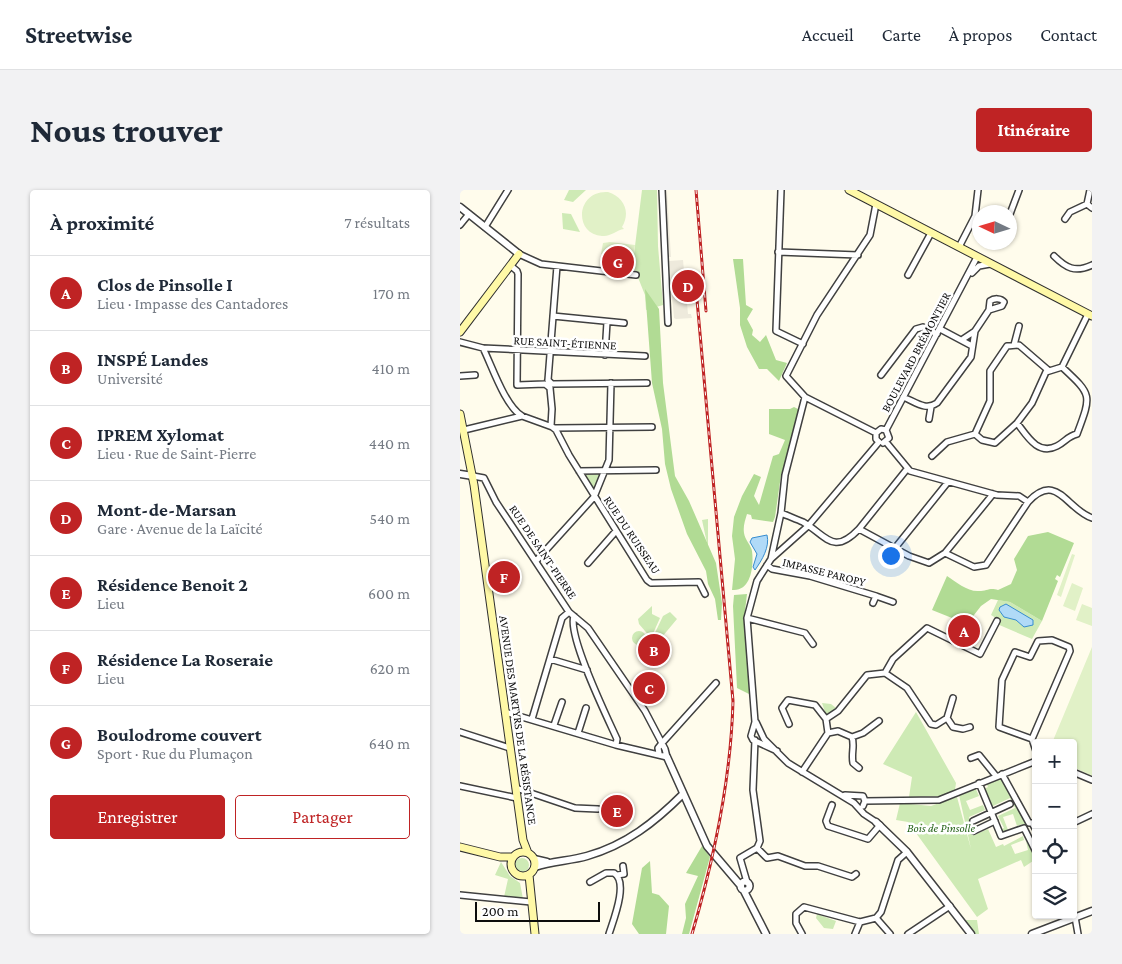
<!DOCTYPE html>
<html lang="fr">
<head>
<meta charset="utf-8">
<style>
	:root { --surface:#fff; --page:#f2f2f3; --text:#1f2937; --muted:#747a83; --line:#e0e1e3; --accent:#bf2324 }
	body { margin:0; font-family:"Crimson Pro",serif; background:var(--page); color:var(--text) }
	.controls { position:absolute; right:15px; bottom:15px; display:grid; overflow:hidden; border-radius:5px; box-shadow:0 1px 4px #0004 }
	.controls button { width:45px; height:45px; display:grid; place-items:center; padding:0; border:0; border-bottom:1px solid var(--line); background:var(--surface); color:var(--text); font:25px sans-serif }
	.compass { position:absolute; left:512px; top:15px; width:45px; height:45px; border-radius:50%; background:var(--surface); box-shadow:0 1px 4px #0004; rotate:274deg }
	.scale { position:absolute; left:15px; bottom:12px; width:125px; box-sizing:border-box; padding-left:5px; border:2px solid #0d0d0d; border-top:0; font-size:14px; line-height:18px; white-space:nowrap; color:#0d0d0d; -webkit-text-stroke:4px #fff; paint-order:stroke }
	.you { position:absolute; left:430px; top:365px; width:18px; height:18px; margin:-12px; border:4px solid #fff; border-radius:50%; background:#1a73e8; box-shadow:0 0 0 8px #1a73e833 }
	.badge { display:grid; place-items:center; width:32px; height:32px; border-radius:50%; background:var(--accent); color:#fff; font-size:16px; font-weight:700 }
	.pin { position:absolute; translate:-50% -50%; border:2px solid #fff; box-shadow:0 1px 5px #0006 }
	.list { margin:0; padding:0; list-style:none }
	h2 { display:flex; justify-content:space-between; align-items:center; height:65px; margin:0; padding:0 20px; font-size:21px }
	h2 small { font-size:16px; font-weight:400; color:var(--muted) }
	.list li { display:grid; grid-template-columns:32px 1fr auto; gap:15px; align-items:center; box-sizing:border-box; height:75px; padding:0 20px; border-top:1px solid var(--line) }
	.list b { display:block; font-size:19px; white-space:nowrap }
	.list p { margin:0; font-size:16px; white-space:nowrap; color:var(--muted) }
	.list em { font-size:16px; font-style:normal; color:var(--muted) }
	.actions { display:flex; gap:10px; padding:15px 20px }
	.actions a { flex:1; padding:11px 0; border:1px solid var(--accent); border-radius:5px; text-align:center; font-size:18px; color:var(--accent) }
	.actions .main { background:var(--accent); color:#fff }
	.icon { flex:none; width:28px; height:28px; fill:none; stroke:currentColor; stroke-width:2; stroke-linecap:round; stroke-linejoin:round }
	.map { position:relative; flex:none; width:632px; height:744px; overflow:hidden; border-radius:5px }
	header { display:flex; align-items:center; gap:30px; box-sizing:border-box; height:70px; padding:0 25px; background:var(--surface); border-bottom:1px solid var(--line) }
	header strong { font-size:24px }
	nav { display:flex; gap:28px; margin-inline-start:auto; font-size:18px }
	.intro { display:flex; align-items:center; justify-content:space-between; box-sizing:border-box; height:120px; padding:0 30px }
	h1 { margin:0; font-size:35px }
	.button { padding:12px 22px; border-radius:5px; background:var(--accent); color:#fff; font-size:18px; font-weight:700 }
	main { display:flex; gap:30px; padding:0 30px }
	aside { flex:1; background:var(--surface); border-radius:5px; box-shadow:0 1px 4px #0004 }
	.map>svg:first-child { display:block }
</style>
</head>
<body>
<header>
<strong>Streetwise</strong>
<nav><a>Accueil</a><a>Carte</a><a>À propos</a><a>Contact</a></nav>
</header>
<div class="intro"><h1>Nous trouver</h1><a class="button">Itinéraire</a></div>
<main>
<aside>
<h2>À proximité<small>7 résultats</small></h2>
<ul class="list">
<li><span class="badge">A</span><div><b>Clos de Pinsolle I</b><p>Lieu · Impasse des Cantadores</p></div><em>170 m</em></li>
<li><span class="badge">B</span><div><b>INSPÉ Landes</b><p>Université</p></div><em>410 m</em></li>
<li><span class="badge">C</span><div><b>IPREM Xylomat</b><p>Lieu · Rue de Saint-Pierre</p></div><em>440 m</em></li>
<li><span class="badge">D</span><div><b>Mont-de-Marsan</b><p>Gare · Avenue de la Laïcité</p></div><em>540 m</em></li>
<li><span class="badge">E</span><div><b>Résidence Benoit 2</b><p>Lieu</p></div><em>600 m</em></li>
<li><span class="badge">F</span><div><b>Résidence La Roseraie</b><p>Lieu</p></div><em>620 m</em></li>
<li><span class="badge">G</span><div><b>Boulodrome couvert</b><p>Sport · Rue du Plumaçon</p></div><em>640 m</em></li>
</ul>
<div class="actions"><a class="main">Enregistrer</a><a>Partager</a></div>
</aside>
<div class="map">
<svg width="632" height="744" viewBox="0 0 632 744">
	<rect width="100%" height="100%" fill="#fffcec"/>
	<path fill="#ceeab5" d="M 109,0 L 126,0 L 113,12 L 104,10 Z
		M 182,0 L 197,0 L 198,56 L 203,115 L 186,120 L 185,105 L 175,80 L 172,80 Z
		M 102,23 L 111,24 L 120,42 L 103,39 Z
		M 140,284 L 141,286 L 135,299 L 133,298 L 126,285 Z
		M 248,329 L 248,358 L 242,330 Z
		M 538,410 L 550,412 L 582,431 L 572,449 L 537,434 L 539,430 L 531,425 Z
		M 192,416 L 192,424 L 200,428 L 191,448 L 179,434 L 178,429 Z
		M 210,422 L 217,429 L 202,447 L 193,447 L 203,426 Z
		M172 448a7 7 0 1 1 14 0a7 7 0 1 1-14 0Z
		M 362,513 L 371,514 L 376,518 L 372,524 L 366,525 Z
		M 456,522 L 496,593 L 495,600 L 480,606 L 449,607 L 452,587 L 423,574 Z
		M 541,587 L 576,654 L 576,657 L 563,634 L 557,636 L 553,624 L 543,627 L 548,640 L 542,643 L 540,640 L 544,638 L 538,626 L 555,618 L 550,608 L 531,617 L 524,599 L 528,597 L 526,593 Z
		M 515,597 L 519,606 L 506,611 L 510,620 L 523,615 L 525,620 L 509,627 L 514,645 L 528,639 L 536,657 L 543,654 L 544,656 L 563,646 L 564,650 L 551,655 L 555,664 L 568,660 L 566,651 L 576,669 L 564,677 L 561,670 L 518,689 L 528,719 L 517,727 L 448,632 L 436,630 L 440,613 L 471,616 L 497,607 L 511,659 L 499,605 Z
		M55 675a7 7 0 1 1 14 0a7 7 0 1 1-14 0Z
		M 41,672 L 50,686 L 60,693 L 63,709 L 44,707 L 48,689 L 35,685 Z
		M 357,724 L 376,731 L 373,739 L 364,738 L 356,728 Z
		M 503,730 L 517,730 L 519,744 L 515,744 Z"/>
	<path fill="#b1db94" d="M 273,69 L 283,69 L 286,115 L 293,119 L 287,129 L 293,140 L 292,145 L 300,152 L 306,145 L 316,170 L 327,173 L 319,191 L 307,179 L 299,179 L 287,157 L 280,135 L 280,118 Z
		M 185,99 L 199,119 L 203,193 L 215,286 L 229,311 L 256,373 L 262,413 L 261,430 L 258,430 L 255,409 L 248,394 L 246,381 L 227,344 L 211,299 L 205,274 L 202,239 L 192,193 Z
		M 334,217 L 342,221 L 321,285 L 315,327 L 313,332 L 292,329 L 291,325 L 287,324 C 285,331 283,336 284,343 C 285,350 291,355 292,361 C 294,376 291,402 272,400 L 275,369 L 272,346 L 274,327 L 282,306 L 294,284 L 301,287 L 294,306 L 299,315 L 313,266 L 319,264 L 325,250 L 309,244 L 309,219 L 330,219 Z
		M 588,342 L 614,353 L 600,387 L 597,385 L 595,389 L 598,391 L 582,431 L 550,412 L 531,409 L 521,416 L 507,434 L 472,420 L 487,386 C 496,392 508,402 519,401 C 527,401 530,397 538,400 L 551,394 L 557,380 L 554,369 L 568,346 Z
		M 287,404 L 284,429 L 291,505 L 277,498 L 273,416 L 274,405 Z
		M 242,656 L 250,667 L 229,744 L 222,744 L 226,728 L 225,714 L 238,686 L 226,683 Z
		M 190,671 L 192,703 L 199,705 L 209,716 L 206,744 L 179,744 L 172,734 L 182,678 Z"/>
	<path fill="#e1f1c7" d="M 148,2 C 164,7 171,22 162,37 L 164,39 C 156,40 151,47 142,46 C 113,44 116,0 148,2 Z
		M 150,52 L 175,55 L 173,69 L 141,64 L 143,53 Z
		M 612,364 L 615,365 L 601,407 L 597,405 Z
		M 612,393 L 623,398 L 615,421 L 603,416 Z
		M 622,414 L 632,418 L 632,436 L 616,430 Z
		M 632,457 L 632,586 L 613,577 L 613,553 L 592,553 Z"/>
	<path fill="#eeeadc" d="M 205,0 L 207,0 L 211,67 L 209,67 Z
		M 223,70 L 228,124 L 231,124 L 232,128 L 216,129 L 214,128 L 209,71 Z"/>
	<path fill="#b0daf7" stroke="#368ccf" d="M 307,345 C 310,357 302,370 295,380 L 293,377 L 297,364 L 290,352 L 292,348 Z
		M 546,414 L 573,430 L 573,435 L 564,437 L 556,430 L 544,427 L 539,420 L 540,417 Z"/>
	<g fill="none" stroke-linecap="round" stroke-linejoin="round">
		<g stroke="#404040" stroke-width="8">
			<path id="minor" d="M 202,0 L 208,133
				M 321,0 L 316,141 L 343,154
				M 627,14 L 630,0
				M 550,24 L 559,0
				M 605,29 L 610,22 L 627,14 L 632,18
				M 0,35 L 9,24
				M 25,37 L 48,0
				M 499,57 L 515,26 L 518,0
				M 318,62 L 398,65
				M 59,64 L 81,74 L 176,85
				M 594,66 C 606,78 615,83 632,75
				M 51,76 L 57,81 L 58,84 L 57,195 L 85,194 L 90,198
				M 512,83 L 519,76 L 530,74
				M 448,85 L 471,43
				M 93,126 L 164,133
				M 480,139 L 512,156
				M 503,149 L 515,141 L 529,120 L 542,116 L 544,112 C 541,108 534,108 530,111 L 529,120
				M 0,152 L 23,158 C 32,176 45,216 62,226 L 95,238 L 192,237
				M 554,155 L 559,136
				M 23,158 L 185,166
				M 145,165 L 147,132
				M 421,185 L 456,139 L 463,137 L 477,144
				M 0,186 L 15,185
				M 88,190 L 97,76
				M 88,190 L 92,194 L 187,193
				M 90,198 L 92,219 L 91,236
				M 443,207 C 456,212 465,221 477,213 L 511,167 L 515,141
				M 469,229 L 471,217
				M 557,233 C 567,246 578,266 597,256 C 605,252 608,246 617,244 C 632,204 632,205 602,177
				M 91,236 L 96,240 L 109,265 L 187,390 L 191,393 L 239,392 L 245,404
				M 4,240 L 62,226
				M 426,240 L 517,67
				M 416,243 L 345,207 L 326,186 L 357,125 L 410,45 L 416,14
				M 515,244 L 522,250 L 535,253 L 557,233 L 572,213 L 586,182 L 602,177 L 628,124
				M 515,244 L 530,211 L 530,181 L 547,156 L 559,155 L 588,180
				M 419,252 L 416,249 L 416,243 L 421,239 L 426,240
				M 426,252 L 450,281 L 537,305 L 559,306 L 568,312
				M 423,253 L 429,248 L 426,240
				M 472,266 L 487,252 L 515,244
				M 119,281 L 196,280
				M 13,286 L 24,288 L 36,312 L 109,422 L 128,438 L 185,521 L 205,559 L 207,567
				M 321,323 C 328,326 336,329 343,332 C 367,346 373,366 399,339 L 449,366 L 469,373 L 485,363 L 533,304
				M 399,339 L 447,279
				M 435,358 L 488,292
				M 485,363 L 514,377 L 526,375 L 568,312 C 597,281 606,319 632,328
				M 311,369 L 348,336 L 419,252
				M 76,371 L 134,307 L 149,270 L 151,193
				M 128,373 L 156,341
				M 307,375 L 312,379 L 350,386 L 416,406 L 413,413
				M 416,406 L 433,412
				M 114,426 C 107,445 147,527 157,549 L 156,555
				M 287,428 L 345,443 L 353,454
				M 90,469 L 127,480
				M 425,483 L 433,469 L 467,438 L 520,464 L 537,431
				M 45,522 L 156,555 L 207,567
				M 487,528 L 493,537 L 503,539 L 510,537
				M 72,529 L 102,428 L 109,422
				M 296,532 L 304,549 L 328,573 L 394,613 L 404,624 L 416,632
				M 329,534 L 322,518 L 328,510 L 355,515 L 366,529
				M 94,535 L 102,512
				M 0,542 L 50,558
				M 118,543 L 126,518
				M 368,543 L 378,541 L 392,547 C 395,556 391,563 393,573 L 399,578
				M 392,547 L 403,543 L 419,531
				M 572,549 L 610,461 L 609,457 L 592,450 L 578,451 L 570,467 L 555,462 L 542,490 L 539,537 L 572,549 L 576,561
				M 317,561 L 293,550 L 291,546 L 295,532 L 287,428 L 297,391 L 311,369 L 321,323 L 325,285 L 345,207
				M 199,563 L 198,558 L 202,553 L 256,493
				M 511,568 L 519,565 L 536,586
				M 342,582 L 368,543 L 366,529 L 378,521 L 407,485 L 425,483 L 447,498 L 471,534 L 476,535 L 487,528 L 493,508
				M 613,582 L 632,590
				M 542,584 L 569,633 L 572,633 L 576,640
				M 519,593 L 541,646 L 564,638 L 576,662
				M 0,596 L 57,608
				M 56,598 L 115,618 L 138,619
				M 385,605 L 403,606 L 405,611 L 403,616
				M 405,611 L 479,610 L 576,571
				M 372,615 L 366,631 L 368,636 L 408,649 L 420,635
				M 513,631 L 550,614
				M 613,633 L 632,624
				M 514,641 L 535,631
				M 297,658 L 307,668 L 318,666 L 345,676 L 358,676 L 392,687 L 396,684
				M 157,685 L 164,684 L 163,676
				M 130,692 L 146,683 L 154,683 C 169,692 153,731 149,744
				M 287,692 L 280,668 L 297,658 L 300,651 L 293,600 L 295,550
				M 0,705 L 71,712
				M 615,727 L 618,744
				M 416,728 L 421,722 L 438,670 L 447,662
				M 416,728 L 430,744
				M 342,744 L 336,733 L 336,724 L 344,717 L 400,732 L 416,728
				M 395,744 L 400,732
				M 448,744 L 490,716"/>
		</g>
		<g stroke="#404040" stroke-width="9">
			<path id="tertiary" d="M 0,17 L 59,64
				M 0,284 L 13,286
				M 207,567 L 247,656 L 281,696
				M 416,632 L 447,662 L 511,744
				M 74,669 L 87,672
				M 75,677 C 91,671 110,671 127,666 C 166,655 195,632 223,604
				M280.5 696a4.5 4.5 0 1 1 9 0a4.5 4.5 0 1 1-9 0Z
				M 284,701 L 306,744
				M 572,744 L 632,721"/>
		</g>
		<g stroke="#2f2f2f" stroke-width="9">
			<path id="secondary" d="M 389,0 L 632,126
				M 0,142 L 59,64
				M 0,224 L 14,295 L 63,650 L 68,663
				M 0,657 L 40,667 L 53,667
				M51 674a12 12 0 1 1 24 0a12 12 0 1 1-24 0Z
				M 69,685 L 75,744"/>
		</g>
		<use href="#minor" stroke="#fff" stroke-width="5"/>
		<use href="#tertiary" stroke="#fff" stroke-width="6"/>
		<use href="#secondary" stroke="#fff9a7" stroke-width="7"/>
		<g stroke="#bf2324" stroke-width="3">
			<path id="rail" d="M 236,0 L 246,121
				M 232,744 C 254,669 271,589 273,511 L 237,110"/>
		</g>
		<use href="#rail" stroke="#fff" stroke-width="1" stroke-dasharray="4" stroke-linecap="butt"/>
	</g>
	<g text-anchor="middle" dominant-baseline="central" stroke-width="5" stroke-linejoin="round" paint-order="stroke">
		<g font-size="12" fill="#0d0d0d" stroke="#fff">
			<text transform="translate(105 153) rotate(3)">RUE SAINT-ÉTIENNE</text>
			<text transform="translate(456 162) rotate(-62)">BOULEVARD BRÉMONTIER</text>
			<text transform="translate(172 345) rotate(56)">RUE DU RUISSEAU</text>
			<text transform="translate(83 362) rotate(56)">RUE DE SAINT-PIERRE</text>
			<text transform="translate(364 382) rotate(14)">IMPASSE PAROPY</text>
			<text transform="translate(58 530) rotate(82)">AVENUE DES MARTYRS DE LA RÉSISTANCE</text>
		</g>
		<g font-size="12" font-style="italic" fill="#28651c" stroke="#fff">
			<text x="481" y="638">Bois de Pinsolle</text>
		</g>
	</g>
</svg>
<div class="controls">
<button>+</button>
<button>−</button>
<button><svg class="icon" aria-label="locate" viewBox="0 0 24 24"><circle cx="12" cy="12" r="6"/><path d="M12 2v4M12 18v4M2 12h4M18 12h4"/></svg></button>
<button><svg class="icon" aria-label="layers" viewBox="0 0 24 24"><path d="M12 4l9 5-9 5-9-5zM3 14l9 5 9-5"/></svg></button>
</div>
<svg class="compass" viewBox="-18 -18 36 36"><path d="M0-13l5 13h-10z" fill="#e53935"/><path d="M0 13l5-13h-10z" fill="#747a83"/></svg>
<div class="scale">200 m</div>
<div class="you"></div>
<div class="pin badge" style="left:504px;top:441px">A</div>
<div class="pin badge" style="left:194px;top:460px">B</div>
<div class="pin badge" style="left:189px;top:498px">C</div>
<div class="pin badge" style="left:228px;top:96px">D</div>
<div class="pin badge" style="left:157px;top:621px">E</div>
<div class="pin badge" style="left:44px;top:387px">F</div>
<div class="pin badge" style="left:158px;top:72px">G</div>
</div>
</main>
</body>
</html>
